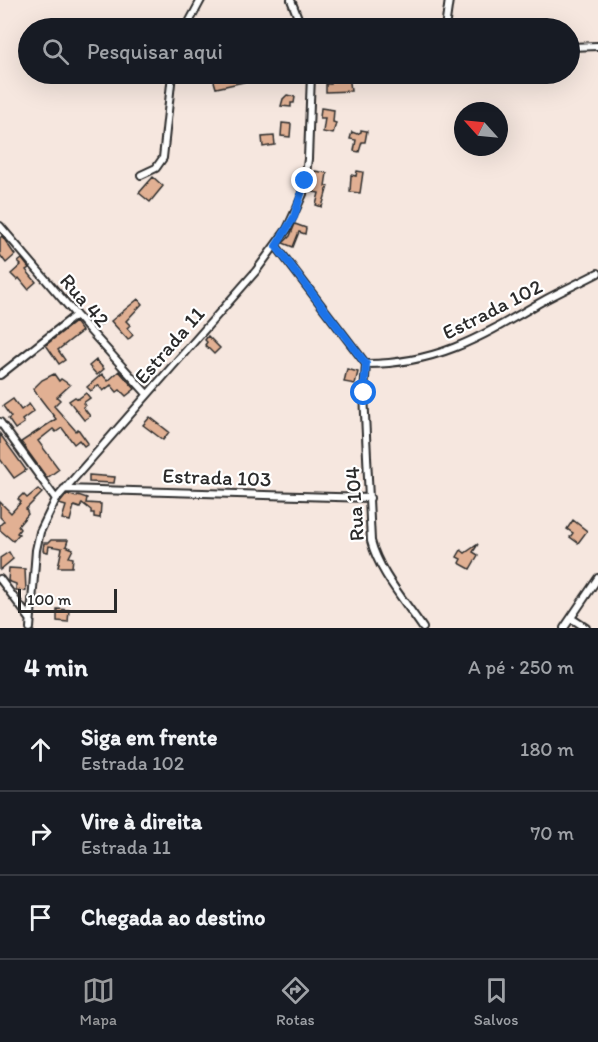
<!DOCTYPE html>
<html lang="pt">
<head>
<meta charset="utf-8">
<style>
	:root { --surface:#171b24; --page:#20242c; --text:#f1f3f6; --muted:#9ea1a6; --line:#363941; --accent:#98999b }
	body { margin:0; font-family:Itim,sans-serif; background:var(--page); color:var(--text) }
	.compass { position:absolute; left:454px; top:102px; width:54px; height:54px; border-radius:50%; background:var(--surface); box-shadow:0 6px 24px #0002; rotate:297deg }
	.scale { position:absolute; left:18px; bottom:15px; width:99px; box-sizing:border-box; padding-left:6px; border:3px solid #2b2b2b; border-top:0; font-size:16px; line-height:21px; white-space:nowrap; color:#2b2b2b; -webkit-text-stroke:4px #fff; paint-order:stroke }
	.stop { position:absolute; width:18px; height:18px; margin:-14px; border:4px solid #1a73e8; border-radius:50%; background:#fff }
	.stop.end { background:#1a73e8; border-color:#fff; box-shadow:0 2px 6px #0008 }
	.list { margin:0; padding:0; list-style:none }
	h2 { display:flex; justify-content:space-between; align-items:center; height:78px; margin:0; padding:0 24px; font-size:26px }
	h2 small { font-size:20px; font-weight:400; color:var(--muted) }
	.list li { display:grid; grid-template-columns:39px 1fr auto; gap:18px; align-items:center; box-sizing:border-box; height:84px; padding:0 24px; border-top:2px solid var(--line) }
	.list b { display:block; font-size:22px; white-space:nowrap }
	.list p { margin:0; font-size:20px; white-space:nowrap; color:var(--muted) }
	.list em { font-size:20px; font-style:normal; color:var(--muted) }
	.icon { flex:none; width:33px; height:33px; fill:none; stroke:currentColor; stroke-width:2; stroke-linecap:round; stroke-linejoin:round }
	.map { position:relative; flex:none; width:598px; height:628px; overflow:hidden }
	.search { position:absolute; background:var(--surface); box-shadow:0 6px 24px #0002; left:18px; right:18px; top:18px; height:66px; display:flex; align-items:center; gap:15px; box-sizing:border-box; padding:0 21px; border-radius:33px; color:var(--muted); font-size:22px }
	.sheet { height:330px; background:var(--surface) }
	nav { display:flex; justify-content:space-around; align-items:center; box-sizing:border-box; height:84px; border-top:2px solid var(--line); background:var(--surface); font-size:16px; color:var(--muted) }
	nav a { display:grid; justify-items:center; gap:3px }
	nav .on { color:var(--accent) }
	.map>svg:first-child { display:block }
</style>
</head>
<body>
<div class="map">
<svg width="598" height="628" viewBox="0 0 598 628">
	<rect width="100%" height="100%" fill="#f6e7df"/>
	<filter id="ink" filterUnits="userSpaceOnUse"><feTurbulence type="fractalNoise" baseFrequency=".0167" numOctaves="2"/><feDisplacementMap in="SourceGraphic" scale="12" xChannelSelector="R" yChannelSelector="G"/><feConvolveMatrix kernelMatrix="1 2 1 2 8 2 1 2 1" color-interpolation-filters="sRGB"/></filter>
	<g filter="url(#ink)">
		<path fill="#e1b093" stroke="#2b2b2b" stroke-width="1.5" d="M 228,74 L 230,78 L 243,75 L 244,82 L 216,88 L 213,78 Z
			M 331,74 L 349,74 L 351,91 L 326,92 L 326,84 L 331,84 Z
			M 287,95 L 295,97 L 294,103 L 291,103 L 291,107 L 281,106 L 283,99 Z
			M 321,108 L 334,110 L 333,122 L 336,123 L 333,134 L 323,132 L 325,118 L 320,118 Z
			M 282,123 L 291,124 L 290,137 L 281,136 Z
			M 361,130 L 367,131 L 365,142 L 362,142 L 359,152 L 354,151 L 356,140 L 350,139 L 352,132 L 357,134 L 361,132 Z
			M 274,136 L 275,145 L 263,147 L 262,137 Z
			M 315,171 L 327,173 L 325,186 L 328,186 L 322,207 L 316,205 L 319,193 L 313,192 L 317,178 L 314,178 Z
			M 357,171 L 363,172 L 360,193 L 350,192 L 351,175 L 356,176 Z
			M 153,177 L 163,186 L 150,202 L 139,193 Z
			M 295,224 L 306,228 L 305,234 L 299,232 L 293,247 L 283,243 L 290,236 Z
			M 2,236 L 15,255 L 6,263 L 0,255 L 0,238 Z
			M 22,259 L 29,268 L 26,270 L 36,282 L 28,289 L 19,278 L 17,280 L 11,274 L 21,265 L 18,262 Z
			M 138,299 L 142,304 L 126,321 L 130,325 L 127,328 L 133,335 L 128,340 L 111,321 Z
			M 95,311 L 105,321 L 97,328 L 88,318 Z
			M 75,322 L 82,331 L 58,350 L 65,360 L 59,364 L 46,345 Z
			M 208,336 L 220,348 L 214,354 L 205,345 L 207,342 L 205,340 Z
			M 96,360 L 104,369 L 97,375 L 89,366 Z
			M 347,369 L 358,372 L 355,384 L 344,382 Z
			M 119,371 L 135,389 L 126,396 L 120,390 L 117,392 L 111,385 L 103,391 L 98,385 L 91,391 L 87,387 L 102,374 L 108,381 Z
			M 54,374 L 59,381 L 61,379 L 70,385 L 57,397 L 60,400 L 54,406 L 76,431 L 78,429 L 88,443 L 84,446 L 79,440 L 74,444 L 62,428 L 56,432 L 53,429 L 38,441 L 59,469 L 47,478 L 21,442 L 56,419 L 33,389 L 42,380 Z
			M 86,393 L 90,398 L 83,403 L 85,405 L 83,407 L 90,416 L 84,420 L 69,401 L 75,397 L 78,399 Z
			M 13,399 L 21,410 L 29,404 L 34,411 L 22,420 L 24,423 L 15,429 L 8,419 L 11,417 L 3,406 Z
			M 150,417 L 169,432 L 163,440 L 143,425 Z
			M 0,434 L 26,470 L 14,478 L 0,459 Z
			M 89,475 L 115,477 L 114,483 L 89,482 Z
			M 38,489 L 42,493 L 26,509 L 28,514 L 18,526 L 20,529 L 17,533 L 19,534 L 13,541 L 0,530 L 0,525 L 4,521 L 0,517 L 0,502 L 11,513 L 21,502 L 18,499 L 23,494 L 27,498 Z
			M 67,494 L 76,497 L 78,495 L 87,498 L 86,503 L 101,504 L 100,518 L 94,517 L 94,513 L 91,513 L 91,510 L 82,503 L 80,508 L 74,506 L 70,521 L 62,519 L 66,506 L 59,504 Z
			M 573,520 L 587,531 L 578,543 L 570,537 L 573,533 L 567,529 Z
			M 51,540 L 68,540 L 66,546 L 73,549 L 69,557 L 73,558 L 72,567 L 58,567 L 62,548 L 49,546 L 48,552 L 43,551 L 44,543 L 48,543 Z
			M 478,544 L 473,552 L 478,555 L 470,569 L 459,563 L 461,559 L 457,557 L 461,550 L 465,553 Z
			M 9,552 L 13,559 L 0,570 L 0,558 Z
			M 9,568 L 25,569 L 26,591 L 16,590 L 16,584 L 8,581 Z
			M 57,609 L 69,610 L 68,622 L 57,621 Z"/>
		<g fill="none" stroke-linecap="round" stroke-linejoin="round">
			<g stroke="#2b2b2b" stroke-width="10">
				<path id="street" d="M 291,0 L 302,28
					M 186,28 L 201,0
					M 445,28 L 449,0
					M 570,47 L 598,46
					M 141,175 L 156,168 L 163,158 L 172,74
					M 0,226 L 76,315 L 147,394
					M 276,246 L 366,364
					M 366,364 L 364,393 L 371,541 C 379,572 405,601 423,628
					M 366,364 C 438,364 481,337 541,302 C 559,292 579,283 598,273
					M 0,375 L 76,315
					M 0,422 L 56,499
					M 64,489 L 370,498
					M 0,579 L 30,619
					M 571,618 L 586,628
					M 30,628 L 36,550 L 40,532 L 56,499 L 256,271 L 287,229 L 303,194 L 308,159 L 311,74
					M 564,628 L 598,578"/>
			</g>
			<use href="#street" stroke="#fff" stroke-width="6"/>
		</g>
	</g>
	<g fill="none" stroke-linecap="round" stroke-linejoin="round" filter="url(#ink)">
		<path stroke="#1a73e8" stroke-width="8" d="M 305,181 L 294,217 L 276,246 L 366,364 L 364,393"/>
	</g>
	<g text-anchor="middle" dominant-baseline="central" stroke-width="4.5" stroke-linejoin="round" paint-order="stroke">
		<g font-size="21" fill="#2b2b2b" stroke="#fff">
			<text transform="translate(85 300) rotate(49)">Rua 42</text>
			<text transform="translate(492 309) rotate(-27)">Estrada 102</text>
			<text transform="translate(169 345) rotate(-49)">Estrada 11</text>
			<text transform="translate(217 477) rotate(2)">Estrada 103</text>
			<text transform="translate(354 504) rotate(-94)">Rua 104</text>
		</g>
	</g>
</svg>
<svg class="compass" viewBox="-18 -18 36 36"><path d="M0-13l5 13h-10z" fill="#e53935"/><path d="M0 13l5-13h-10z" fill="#9ea1a6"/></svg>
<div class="scale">100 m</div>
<div class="stop" style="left:364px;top:393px"></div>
<div class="stop end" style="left:305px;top:181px"></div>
<div class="search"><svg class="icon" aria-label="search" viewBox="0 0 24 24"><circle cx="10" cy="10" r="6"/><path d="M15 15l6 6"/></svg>Pesquisar aqui</div>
</div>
<section class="sheet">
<h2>4 min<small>A pé · 250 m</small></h2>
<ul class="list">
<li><svg class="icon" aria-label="ahead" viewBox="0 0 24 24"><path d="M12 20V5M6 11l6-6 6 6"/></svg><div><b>Siga em frente</b><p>Estrada 102</p></div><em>180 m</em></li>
<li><svg class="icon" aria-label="right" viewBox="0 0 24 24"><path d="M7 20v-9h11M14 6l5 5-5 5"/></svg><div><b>Vire à direita</b><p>Estrada 11</p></div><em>70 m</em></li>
<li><svg class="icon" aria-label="arrive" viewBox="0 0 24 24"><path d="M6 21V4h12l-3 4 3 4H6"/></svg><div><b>Chegada ao destino</b></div></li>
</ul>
</section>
<nav>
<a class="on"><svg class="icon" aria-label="map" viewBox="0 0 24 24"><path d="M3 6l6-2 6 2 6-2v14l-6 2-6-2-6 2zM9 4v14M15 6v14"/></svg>Mapa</a>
<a><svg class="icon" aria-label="directions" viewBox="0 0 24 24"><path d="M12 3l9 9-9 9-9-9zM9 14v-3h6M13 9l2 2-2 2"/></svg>Rotas</a>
<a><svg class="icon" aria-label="saved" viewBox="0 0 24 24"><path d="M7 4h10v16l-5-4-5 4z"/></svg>Salvos</a>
</nav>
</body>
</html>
